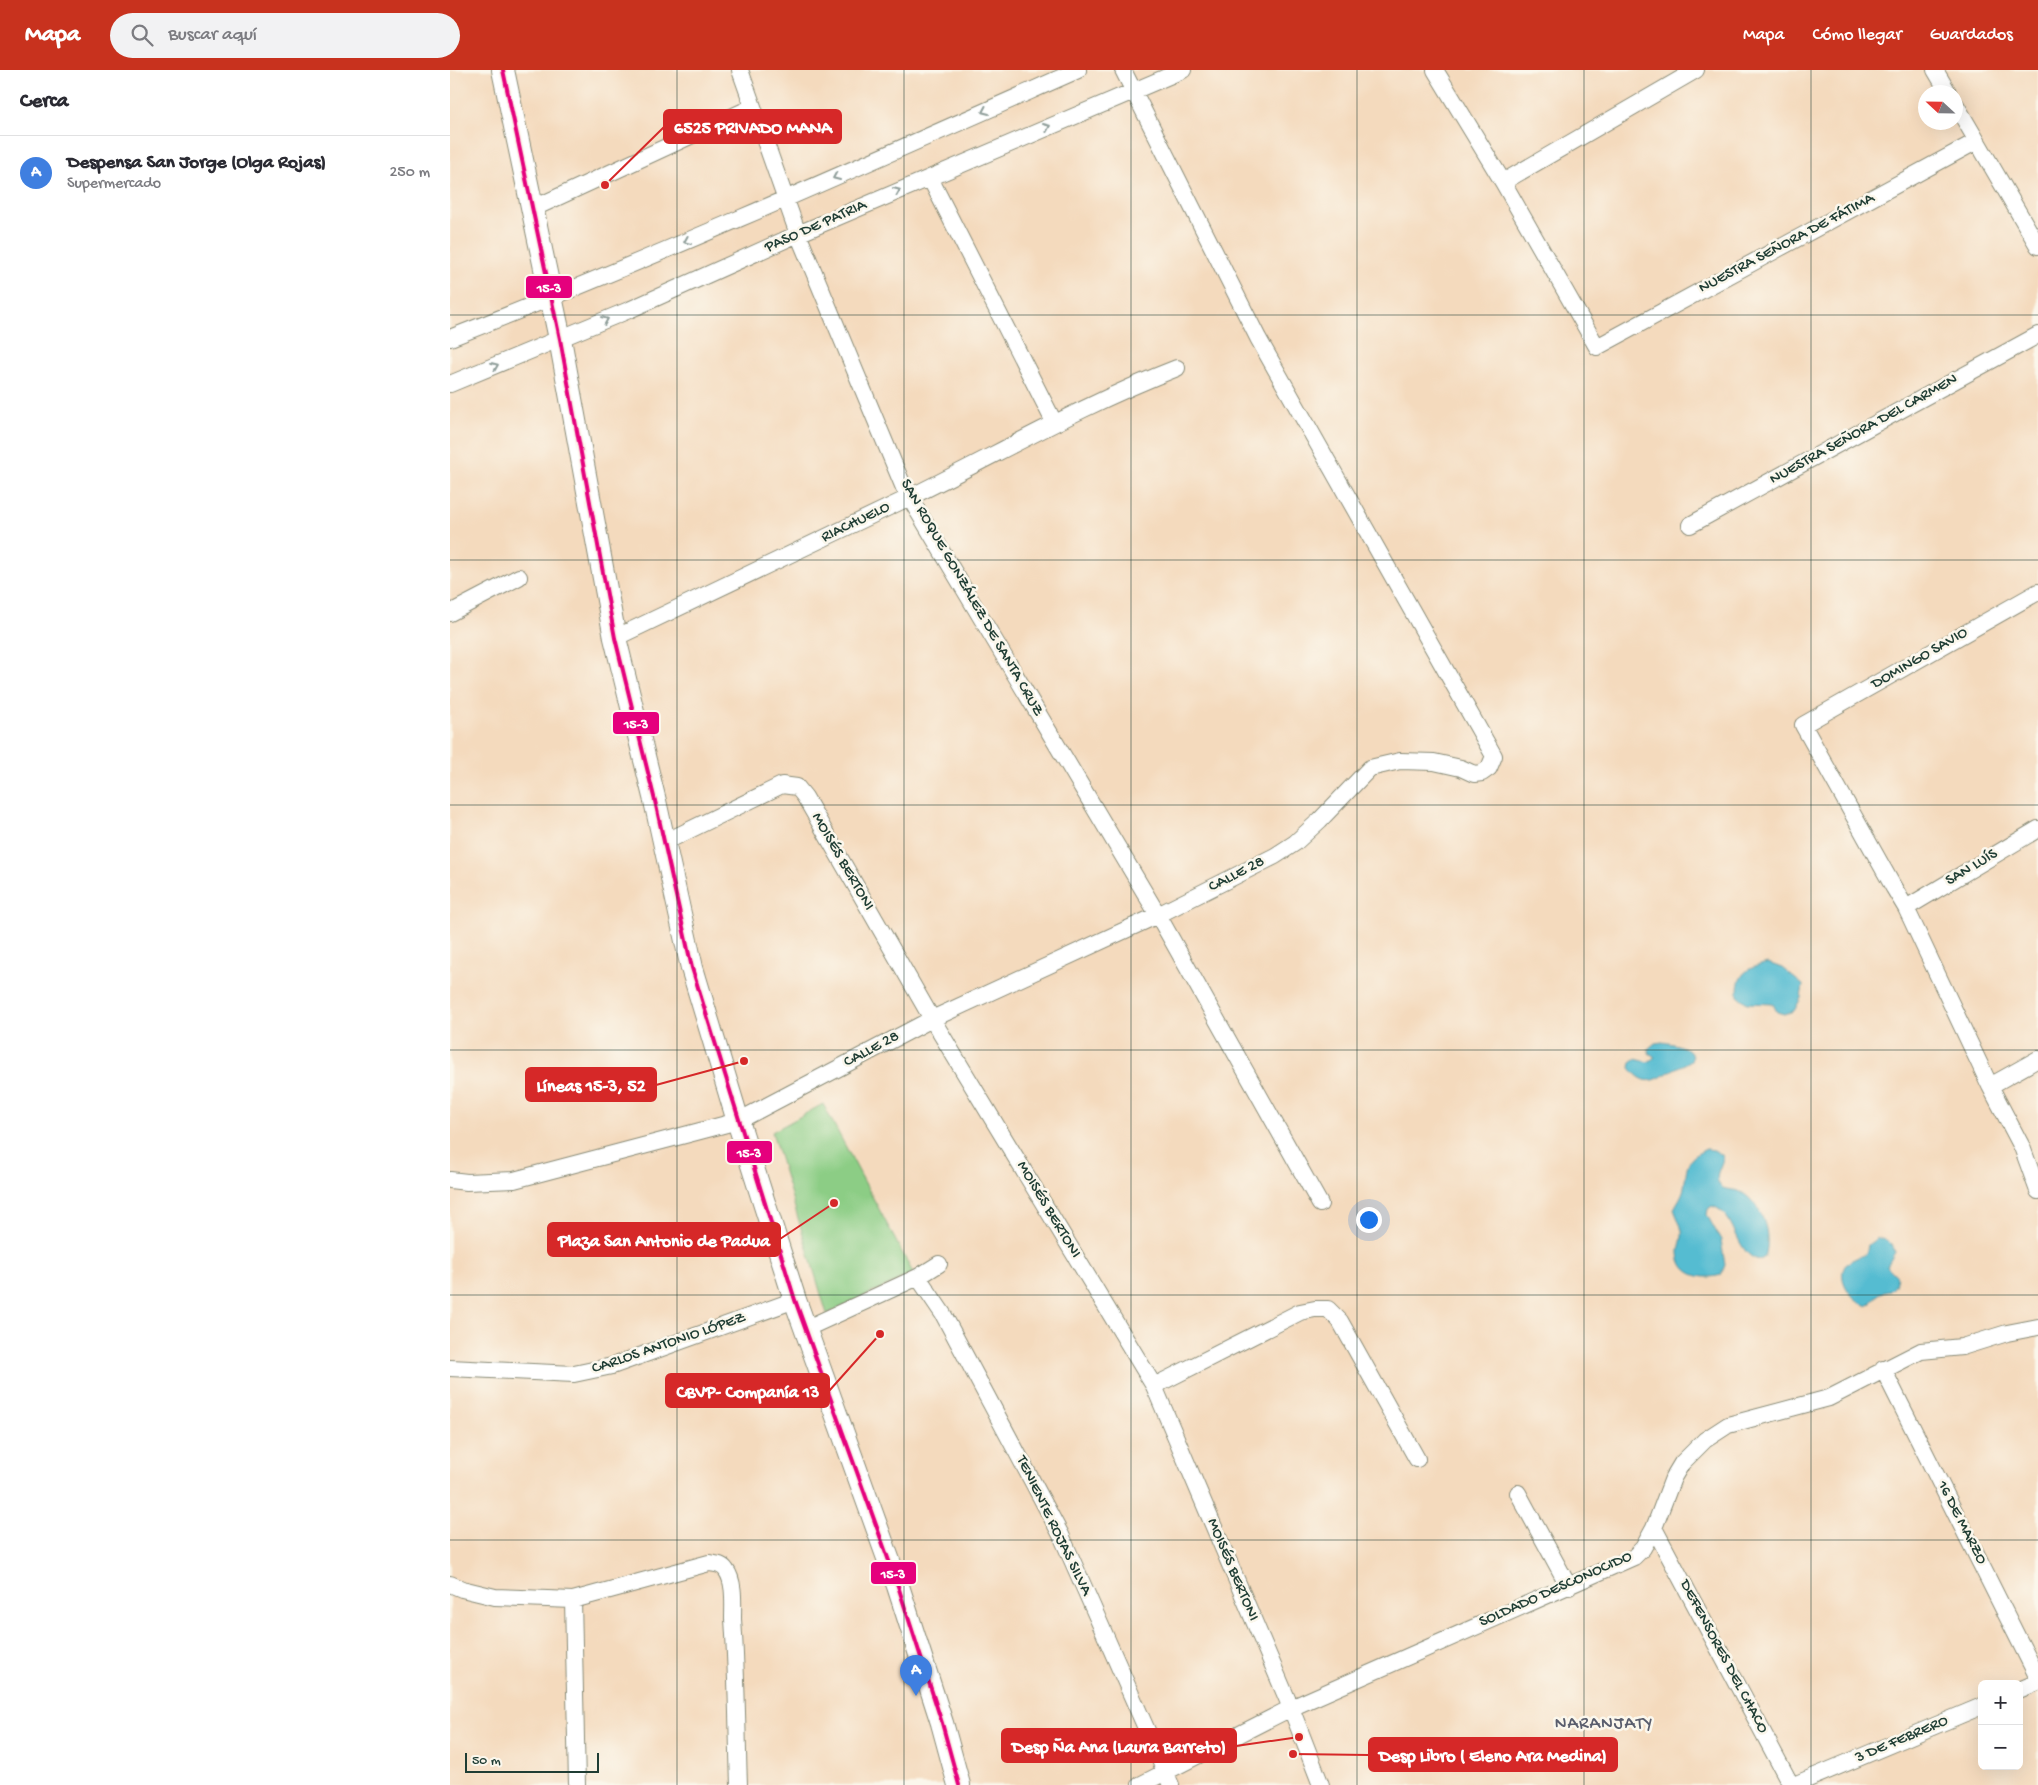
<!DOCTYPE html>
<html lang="es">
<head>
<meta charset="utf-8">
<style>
	:root { --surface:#fff; --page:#f2f2f3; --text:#2b2b33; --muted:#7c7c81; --line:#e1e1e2; --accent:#c8321e }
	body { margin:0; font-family:"Gochi Hand",sans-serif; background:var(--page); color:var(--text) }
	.controls { position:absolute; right:15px; bottom:15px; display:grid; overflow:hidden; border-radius:8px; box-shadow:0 5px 20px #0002 }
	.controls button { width:45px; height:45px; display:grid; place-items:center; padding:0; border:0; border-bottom:1px solid var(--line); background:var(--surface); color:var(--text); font:25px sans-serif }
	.compass { position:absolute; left:1468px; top:15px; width:45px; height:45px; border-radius:50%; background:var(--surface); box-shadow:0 5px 20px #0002; rotate:292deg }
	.scale { position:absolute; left:15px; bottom:12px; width:134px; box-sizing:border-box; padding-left:5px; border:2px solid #1f3d34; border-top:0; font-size:14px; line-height:18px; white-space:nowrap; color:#1f3d34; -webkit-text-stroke:4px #fbf7ec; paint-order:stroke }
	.you { position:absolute; left:918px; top:1149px; width:18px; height:18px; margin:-12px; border:4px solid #fff; border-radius:50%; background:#1a73e8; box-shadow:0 0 0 8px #1a73e833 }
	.badge { display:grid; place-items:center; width:32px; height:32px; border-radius:50%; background:var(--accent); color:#fff; font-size:16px; font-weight:700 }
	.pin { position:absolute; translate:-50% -41px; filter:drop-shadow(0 1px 2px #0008) }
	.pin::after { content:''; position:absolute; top:26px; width:18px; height:15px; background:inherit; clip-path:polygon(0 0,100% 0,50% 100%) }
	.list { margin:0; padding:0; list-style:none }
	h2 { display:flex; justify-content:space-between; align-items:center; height:65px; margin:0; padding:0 20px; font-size:21px }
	h2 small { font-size:16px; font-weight:400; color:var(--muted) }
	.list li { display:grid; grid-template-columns:32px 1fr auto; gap:15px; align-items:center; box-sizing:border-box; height:75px; padding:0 20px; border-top:1px solid var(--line) }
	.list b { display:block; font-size:19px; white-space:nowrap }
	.list p { margin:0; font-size:16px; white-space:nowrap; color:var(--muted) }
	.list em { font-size:16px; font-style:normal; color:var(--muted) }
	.icon { flex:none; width:28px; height:28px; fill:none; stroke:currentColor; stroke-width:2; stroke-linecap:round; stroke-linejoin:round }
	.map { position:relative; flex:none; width:1588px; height:1715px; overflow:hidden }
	header { display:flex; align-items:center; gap:30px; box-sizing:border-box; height:70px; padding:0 25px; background:var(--accent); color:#fff }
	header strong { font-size:24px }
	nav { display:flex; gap:28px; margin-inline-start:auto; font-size:18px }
	.search { width:350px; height:45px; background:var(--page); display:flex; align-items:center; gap:12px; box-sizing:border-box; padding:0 18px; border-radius:28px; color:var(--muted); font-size:19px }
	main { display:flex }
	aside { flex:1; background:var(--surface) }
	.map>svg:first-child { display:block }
</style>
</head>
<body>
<header>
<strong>Mapa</strong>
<div class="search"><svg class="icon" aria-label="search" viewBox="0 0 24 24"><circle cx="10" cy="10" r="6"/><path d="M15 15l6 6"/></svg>Buscar aquí</div>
<nav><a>Mapa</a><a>Cómo llegar</a><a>Guardados</a></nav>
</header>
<main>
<aside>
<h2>Cerca<small></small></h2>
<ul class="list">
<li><span class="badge" style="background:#3f7fe0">A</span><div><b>Despensa San Jorge (Olga Rojas)</b><p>Supermercado</p></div><em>250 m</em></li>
</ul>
</aside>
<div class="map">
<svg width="1588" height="1715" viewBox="0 0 1588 1715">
	<rect width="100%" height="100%" fill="#fbf7ec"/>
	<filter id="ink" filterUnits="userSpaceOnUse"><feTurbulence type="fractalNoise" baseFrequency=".02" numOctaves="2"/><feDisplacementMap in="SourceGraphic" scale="10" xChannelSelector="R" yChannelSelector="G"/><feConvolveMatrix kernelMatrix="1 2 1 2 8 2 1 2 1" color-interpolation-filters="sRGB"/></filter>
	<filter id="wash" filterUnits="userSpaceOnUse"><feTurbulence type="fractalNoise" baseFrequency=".0096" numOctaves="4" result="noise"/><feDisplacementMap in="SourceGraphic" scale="20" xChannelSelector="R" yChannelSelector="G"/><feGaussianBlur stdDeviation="1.12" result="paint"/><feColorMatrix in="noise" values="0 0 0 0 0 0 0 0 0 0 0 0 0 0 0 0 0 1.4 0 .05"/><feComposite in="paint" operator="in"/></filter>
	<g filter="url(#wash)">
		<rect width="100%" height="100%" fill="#f4dabd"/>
		<path fill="#8ccd85" stroke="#56855c" d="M 373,1034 L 463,1203 L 377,1244 L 322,1062 Z"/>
		<path fill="#54bcd1" stroke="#3a7c82" d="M 1318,893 L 1332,898 L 1353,915 L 1351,928 L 1344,941 L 1334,944 L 1327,942 L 1323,934 L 1297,933 L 1288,926 C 1287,903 1297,898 1318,893 Z
			M 1212,972 C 1224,974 1236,975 1243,986 L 1241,990 C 1236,994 1229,996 1224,999 C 1205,1011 1196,1018 1180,998 L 1181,992 L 1185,989 L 1198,992 L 1205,987 L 1199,983 L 1198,979 L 1205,973 Z
			M 1256,1079 L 1264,1080 L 1273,1086 C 1273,1095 1265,1102 1268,1112 C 1271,1122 1283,1118 1291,1122 C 1312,1134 1322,1164 1315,1187 L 1310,1190 C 1285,1186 1287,1143 1262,1136 L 1258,1139 L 1257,1145 L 1271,1170 L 1275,1195 L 1271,1205 C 1250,1211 1228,1204 1229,1180 C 1230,1174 1233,1167 1232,1161 C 1231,1154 1226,1146 1224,1139 C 1227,1132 1233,1125 1234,1117 C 1238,1095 1234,1090 1256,1079 Z
			M 1427,1168 C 1436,1168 1443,1173 1445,1182 L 1437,1196 L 1447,1206 L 1445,1216 L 1440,1221 L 1430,1223 L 1418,1236 C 1404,1233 1386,1210 1395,1196 C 1399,1190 1409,1187 1416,1184 L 1418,1175 Z"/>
	</g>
	<g filter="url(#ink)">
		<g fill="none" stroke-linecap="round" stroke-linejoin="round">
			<g stroke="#8a8c78" stroke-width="18">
				<path id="street" d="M 290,0 L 348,164 L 454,418 L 708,845 L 870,1134
					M 985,0 L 1053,112 L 1147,277 L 1527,71
					M 1485,0 L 1498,22
					M 1506,35 L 1588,176
					M 480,108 L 604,352
					M 1053,112 L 1246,0
					M 82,139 L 303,37
					M 0,268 C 212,185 420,92 628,0
					M 0,314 L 179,240 L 348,164 L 733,0
					M 1240,455 L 1588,265
					M 1588,522 L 1353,655 L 1444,818 L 1456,838 L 1540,1016 L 1572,1077 L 1588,1121
					M 0,543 L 69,507
					M 165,568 C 263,521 361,475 458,428 C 548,384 634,334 727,298
					M 215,772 L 332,715 L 347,717 L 355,727 L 482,949 L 704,1316 L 841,1638 L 871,1715
					M 1456,838 L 1588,759
					M 1540,1016 L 1588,989
					M 0,1110 L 17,1112 L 64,1110 L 288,1051 L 482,949 L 708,845 L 825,786 L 845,773 L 870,750 L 920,698 L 950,691 L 984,692 L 1011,698 L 1024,704 L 1032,703 L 1039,698 L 1044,686 L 808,268 L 673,0
					M 468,1207 L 493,1244 L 611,1465 L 721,1715
					M 355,1259 L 468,1207 L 489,1194
					M 0,1298 L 124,1304 L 162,1296 L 345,1230
					M 1433,1299 L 1588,1608
					M 704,1316 L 850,1242 L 865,1239 L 878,1239 L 890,1251 L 967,1389
					M 1068,1423 L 1119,1517
					M 1204,1458 L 1341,1715
					M 0,1514 L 12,1519 L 45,1527 L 123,1530 L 259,1493 C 266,1494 272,1494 276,1500 C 285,1512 283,1534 283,1549 C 287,1604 287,1660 289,1715
					M 123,1530 L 127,1715
					M 1569,1620 L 1588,1612
					M 690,1715 L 841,1638 L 1184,1487 L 1193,1478 L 1204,1458 L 1223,1408 L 1232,1393 L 1255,1370 L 1278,1355 L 1379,1328 L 1471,1281 L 1512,1277 L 1557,1263 L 1588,1257
					M 1344,1715 L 1532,1636"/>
			</g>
			<g stroke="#8a8c78" stroke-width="24">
				<path id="secondary" d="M 53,0 L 110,269 L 165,568 L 205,731 L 242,898 L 288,1051 L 345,1230 L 448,1516 L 492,1653 L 509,1715"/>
			</g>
			<use href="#street" stroke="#fff" stroke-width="16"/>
			<use href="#secondary" stroke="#fff" stroke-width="22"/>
			<g stroke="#fbf7ec" stroke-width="8">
				<path id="bus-1" d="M 53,0 L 110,269 L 165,568 L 205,731 L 242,898 L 345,1230 L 448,1516 L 492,1653 L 509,1715"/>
			</g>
			<use href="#bus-1" stroke="#e5007d" stroke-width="4"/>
		</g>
		<defs><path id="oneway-chevron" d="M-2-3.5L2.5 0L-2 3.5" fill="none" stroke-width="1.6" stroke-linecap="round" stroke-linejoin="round" transform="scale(1.25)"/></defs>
		<g stroke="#8f9e9a">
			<use href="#oneway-chevron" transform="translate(535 41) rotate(156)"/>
			<use href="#oneway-chevron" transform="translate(597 57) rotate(-23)"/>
			<use href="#oneway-chevron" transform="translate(386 107) rotate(156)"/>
			<use href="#oneway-chevron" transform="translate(447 121) rotate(-23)"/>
			<use href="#oneway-chevron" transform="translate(237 171) rotate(157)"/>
			<use href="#oneway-chevron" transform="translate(155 250) rotate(-23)"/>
			<use href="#oneway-chevron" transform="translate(45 296) rotate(-22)"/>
		</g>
	</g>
	<path fill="none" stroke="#1f3d34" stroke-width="1" stroke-opacity="0.55" d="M 227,0 L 227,1715M 454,0 L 454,1715M 681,0 L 681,1715M 907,0 L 907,1715M 1134,0 L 1134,1715M 1361,0 L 1361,1715M 0,245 L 1588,245M 0,490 L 1588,490M 0,735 L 1588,735M 0,980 L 1588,980M 0,1225 L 1588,1225M 0,1470 L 1588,1470"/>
	<g text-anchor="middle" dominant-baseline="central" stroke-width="5" stroke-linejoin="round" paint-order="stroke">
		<g font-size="16" fill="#1f3d34" stroke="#fbf7ec">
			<text transform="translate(366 157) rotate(-24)">PASO DE PATRIA</text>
			<text transform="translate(1337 174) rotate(-28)">NUESTRA SEÑORA DE FÁTIMA</text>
			<text transform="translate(1414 360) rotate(-29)">NUESTRA SEÑORA DEL CARMEN</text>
			<text transform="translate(406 453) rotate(-26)">RIACHUELO</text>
			<text transform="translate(521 528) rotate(60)">SAN ROQUE GONZÁLEZ DE SANTA CRUZ</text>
			<text transform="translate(1470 589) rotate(-30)">DOMINGO SAVIO</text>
			<text transform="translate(392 792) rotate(60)">MOISÉS BERTONI</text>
			<text transform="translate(1522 798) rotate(-31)">SAN LUÍS</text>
			<text transform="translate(787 805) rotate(-27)">CALLE 28</text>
			<text transform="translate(422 980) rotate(-28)">CALLE 28</text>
			<text transform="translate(598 1140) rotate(59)">MOISÉS BERTONI</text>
			<text transform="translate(219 1274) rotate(-19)">CARLOS ANTONIO LÓPEZ</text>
			<text transform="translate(1511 1453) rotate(63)">16 DE MARZO</text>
			<text transform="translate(603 1456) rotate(64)">TENIENTE ROJAS SILVA</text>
			<text transform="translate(782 1500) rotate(67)">MOISÉS BERTONI</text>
			<text transform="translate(1106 1520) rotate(-24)">SOLDADO DESCONOCIDO</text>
			<text transform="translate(1273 1587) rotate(62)">DEFENSORES DEL CHACO</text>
			<text transform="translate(1452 1670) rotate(-23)">3 DE FEBRERO</text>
		</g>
		<g font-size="18" letter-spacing="1" fill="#5a5e6d" stroke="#fbf7ec">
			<text x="1154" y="1654">NARANJATY</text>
		</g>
	</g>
	<path fill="none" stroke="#d62828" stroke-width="2" d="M155 115L214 57M294 991L206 1015M384 1133L330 1169M430 1264L379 1321M849 1667L786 1676M843 1684L919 1685"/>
	<g fill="#d62828" stroke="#fbf7ec" stroke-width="2">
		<circle cx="155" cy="115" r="5"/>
		<circle cx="294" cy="991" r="5"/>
		<circle cx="384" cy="1133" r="5"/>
		<circle cx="430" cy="1264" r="5"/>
		<circle cx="849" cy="1667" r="5"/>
		<circle cx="843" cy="1684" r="5"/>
	</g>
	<g fill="#d62828" stroke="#d62828" stroke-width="2">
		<rect x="214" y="40" width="177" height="33" rx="5"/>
		<rect x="76" y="998" width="130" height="33" rx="5"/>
		<rect x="98" y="1153" width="232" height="33" rx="5"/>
		<rect x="216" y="1304" width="163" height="33" rx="5"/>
		<rect x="552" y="1659" width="234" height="33" rx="5"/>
		<rect x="919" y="1668" width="248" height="33" rx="5"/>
	</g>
	<g font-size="18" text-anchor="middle" font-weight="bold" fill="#fff">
		<text x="303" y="63">6525 PRIVADO MANA</text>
		<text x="141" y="1021">Líneas 15-3, 52</text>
		<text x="214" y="1176">Plaza San Antonio de Padua</text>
		<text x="298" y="1327">CBVP- Companía 13</text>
		<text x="669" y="1682">Desp Ña Ana (Laura Barreto)</text>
		<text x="1043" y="1691">Desp Libro ( Eleno Ara Medina)</text>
	</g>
	<g stroke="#fbf7ec" stroke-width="2">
		<rect x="75" y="205" width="48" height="24" rx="5" fill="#e5007d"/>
		<rect x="162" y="641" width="48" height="24" rx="5" fill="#e5007d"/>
		<rect x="276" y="1070" width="47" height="24" rx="5" fill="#e5007d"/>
		<rect x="420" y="1491" width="47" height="24" rx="5" fill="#e5007d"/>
	</g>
	<g font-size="14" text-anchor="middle" font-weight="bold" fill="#fff">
		<text x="99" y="222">15-3</text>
		<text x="186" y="658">15-3</text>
		<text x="299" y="1087">15-3</text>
		<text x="443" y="1508">15-3</text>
	</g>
</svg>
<div class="controls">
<button>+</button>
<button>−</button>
</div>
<svg class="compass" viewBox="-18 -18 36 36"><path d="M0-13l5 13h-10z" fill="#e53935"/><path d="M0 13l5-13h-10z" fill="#7c7c81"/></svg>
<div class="scale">50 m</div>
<div class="you"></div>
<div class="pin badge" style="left:466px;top:1626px;background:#3f7fe0">A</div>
</div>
</main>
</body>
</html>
